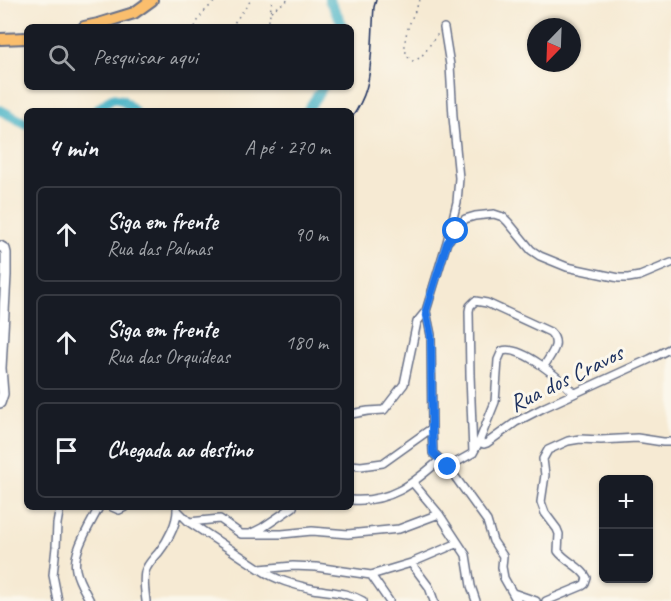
<!DOCTYPE html>
<html lang="pt">
<head>
<meta charset="utf-8">
<style>
	:root { --surface:#171b24; --page:#20242c; --text:#f1f3f6; --muted:#9ea1a6; --line:#363941 }
	body { margin:0; font-family:Caveat,sans-serif; background:var(--page); color:var(--text) }
	.controls { position:absolute; right:18px; bottom:18px; display:grid; overflow:hidden; border-radius:9px; box-shadow:0 2px 4px #0004 }
	.controls button { width:54px; height:54px; display:grid; place-items:center; padding:0; border:0; border-bottom:2px solid var(--line); background:var(--surface); color:var(--text); font:30px sans-serif }
	.compass { position:absolute; left:527px; top:18px; width:54px; height:54px; border-radius:50%; background:var(--surface); box-shadow:0 2px 4px #0004; rotate:203deg }
	.stop { position:absolute; width:18px; height:18px; margin:-14px; border:4px solid #1a73e8; border-radius:50%; background:#fff }
	.stop.end { background:#1a73e8; border-color:#fff; box-shadow:0 2px 6px #0008 }
	.list { margin:0; padding:0; list-style:none }
	h2 { display:flex; justify-content:space-between; align-items:center; height:78px; margin:0; padding:0 24px; font-size:26px }
	h2 small { font-size:20px; font-weight:400; color:var(--muted) }
	.list li { display:grid; grid-template-columns:39px 1fr auto; gap:18px; align-items:center; box-sizing:border-box; height:96px; margin:0 12px 12px; padding:0 12px; border:2px solid var(--line); border-radius:9px }
	.list b { display:block; font-size:22px; white-space:nowrap }
	.list p { margin:0; font-size:20px; white-space:nowrap; color:var(--muted) }
	.list em { font-size:20px; font-style:normal; color:var(--muted) }
	.icon { flex:none; width:33px; height:33px; fill:none; stroke:currentColor; stroke-width:2; stroke-linecap:round; stroke-linejoin:round }
	.map { position:relative; flex:none; width:671px; height:601px; overflow:hidden }
	.search { position:absolute; background:var(--surface); box-shadow:0 2px 4px #0004; left:24px; top:24px; width:330px; height:66px; display:flex; align-items:center; gap:15px; box-sizing:border-box; padding:0 21px; border-radius:9px; color:var(--muted); font-size:22px }
	.panel { position:absolute; background:var(--surface); box-shadow:0 2px 4px #0004; left:24px; top:108px; width:330px; height:402px; border-radius:9px }
	.map>svg:first-child { display:block }
</style>
</head>
<body>
<div class="map">
<svg width="671" height="601" viewBox="0 0 671 601">
	<rect width="100%" height="100%" fill="#fbf7ec"/>
	<filter id="ink" filterUnits="userSpaceOnUse"><feTurbulence type="fractalNoise" baseFrequency=".0167" numOctaves="2"/><feDisplacementMap in="SourceGraphic" scale="12" xChannelSelector="R" yChannelSelector="G"/><feConvolveMatrix kernelMatrix="1 2 1 2 8 2 1 2 1" color-interpolation-filters="sRGB"/></filter>
	<filter id="wash" filterUnits="userSpaceOnUse"><feTurbulence type="fractalNoise" baseFrequency=".008" numOctaves="4" result="noise"/><feDisplacementMap in="SourceGraphic" scale="24" xChannelSelector="R" yChannelSelector="G"/><feGaussianBlur stdDeviation="1.35" result="paint"/><feColorMatrix in="noise" values="0 0 0 0 0 0 0 0 0 0 0 0 0 0 0 0 0 1.4 0 .05"/><feComposite in="paint" operator="in"/></filter>
	<g filter="url(#wash)">
		<rect width="100%" height="100%" fill="#f6ead3"/>
		<g fill="none" stroke-linecap="round" stroke-linejoin="round">
			<path stroke="#48b3c6" stroke-width="10" d="M 329,0 L 340,19 L 342,27
				M 0,110 L 27,124
				M 96,111 L 112,98 L 122,100 L 134,111
				M 307,111 L 323,87"/>
		</g>
	</g>
	<g filter="url(#ink)">
		<g fill="none" stroke-linecap="round" stroke-linejoin="round">
			<g stroke="#687087" stroke-width="10">
				<path id="minor" d="M 449,240 L 465,219 L 475,216 L 494,214 L 503,217 L 508,222 L 531,250 L 540,256 L 567,267 L 619,278 L 628,278 L 640,276 L 671,263
					M 426,311 L 431,335 L 432,428 L 433,453 L 448,467 L 487,521 L 493,541 L 503,556 L 502,567 L 504,578 L 517,601
					M 351,414 L 368,411 L 384,410 L 404,384 L 417,322 L 426,311 L 447,242 L 457,202 L 459,178 L 453,117 L 450,65 L 444,28
					M 479,442 L 484,444 L 487,443 L 516,422 L 545,407 L 650,359 L 671,348
					M 473,453 L 470,375 L 469,311 L 470,306 L 475,301 L 487,303 L 550,332 C 562,344 551,354 544,366
					M 351,465 L 361,466 L 383,463 L 432,428
					M 448,467 L 473,453 L 479,442 L 495,402 L 498,360 L 502,351 C 522,345 560,379 574,393
					M 413,483 L 439,514 L 466,555 L 471,586 L 476,601
					M 351,500 C 391,503 412,484 440,460
					M 112,507 L 119,510 L 125,507
					M 177,510 L 189,522 L 260,569 L 293,566 L 316,567 L 371,575 L 411,563 L 458,543
					M 189,522 L 220,519 L 241,534 L 282,534 L 312,531 L 348,534 L 399,529 L 439,514
					M 252,533 L 262,528 L 293,507
					M 411,563 L 429,587 L 434,601
					M 260,569 C 275,580 295,585 313,589 C 330,592 347,592 363,601
					M 371,575 L 389,601
					M 513,593 L 536,601
					M 58,601 L 53,575 L 56,547 L 57,524 L 60,507
					M 90,601 C 85,591 78,581 76,570 C 72,551 91,524 99,507
					M 146,601 C 145,592 143,581 145,572 C 147,564 154,558 159,552 C 168,540 178,522 177,507
					M 546,601 L 582,586 L 585,584 L 587,578 C 581,566 566,562 558,551 L 559,534 L 557,529 L 545,513 L 541,502 L 545,475 L 543,459 L 548,450 L 568,441 L 580,439 L 601,440 L 637,438 L 663,442 L 671,442"/>
			</g>
			<g stroke="#687087" stroke-width="12">
				<path id="tertiary" d="M 0,246 L 5,249 L 6,253 L 6,275 L 1,368 L 3,394 L 0,403"/>
			</g>
			<g stroke="#687087" stroke-width="14">
				<path id="primary" d="M 84,27 L 98,24 L 134,13 L 152,0
					M 0,39 L 27,38"/>
			</g>
			<path stroke="#687087" stroke-width="1.5" stroke-dasharray="1.5 4.5" stroke-linecap="butt" d="M 420,0 C 413,16 395,48 412,61 C 425,59 430,41 439,33
				M 271,11 L 288,0
				M 195,27 C 200,15 207,8 217,0
				M 231,27 L 251,0
				M 268,27 L 272,0"/>
			<use href="#minor" stroke="#fff" stroke-width="7"/>
			<use href="#tertiary" stroke="#fff" stroke-width="9"/>
			<use href="#primary" stroke="#fabe6d" stroke-width="10"/>
			<path stroke="#1b2f5e" stroke-width="1.5" d="M 351,119 C 357,110 363,100 366,89 C 373,67 372,30 374,7 L 376,0"/>
		</g>
	</g>
	<g fill="none" stroke-linecap="round" stroke-linejoin="round" filter="url(#ink)">
		<path stroke="#1a73e8" stroke-width="8" d="M 448,467 L 433,453 L 432,428 L 431,336 L 426,311 L 447,243 L 456,231"/>
	</g>
	<g text-anchor="middle" dominant-baseline="central" stroke-width="6" stroke-linejoin="round" paint-order="stroke">
		<g font-size="24" fill="#1b2f5e" stroke="#fbf7ec">
			<text transform="translate(566 378) rotate(-26)">Rua dos Cravos</text>
		</g>
	</g>
</svg>
<div class="controls">
<button>+</button>
<button>−</button>
</div>
<svg class="compass" viewBox="-18 -18 36 36"><path d="M0-13l5 13h-10z" fill="#e53935"/><path d="M0 13l5-13h-10z" fill="#9ea1a6"/></svg>
<div class="stop" style="left:456px;top:231px"></div>
<div class="stop end" style="left:448px;top:467px"></div>
<div class="search"><svg class="icon" aria-label="search" viewBox="0 0 24 24"><circle cx="10" cy="10" r="6"/><path d="M15 15l6 6"/></svg>Pesquisar aqui</div>
<section class="panel">
<h2>4 min<small>A pé · 270 m</small></h2>
<ul class="list">
<li><svg class="icon" aria-label="ahead" viewBox="0 0 24 24"><path d="M12 20V5M6 11l6-6 6 6"/></svg><div><b>Siga em frente</b><p>Rua das Palmas</p></div><em>90 m</em></li>
<li><svg class="icon" aria-label="ahead" viewBox="0 0 24 24"><path d="M12 20V5M6 11l6-6 6 6"/></svg><div><b>Siga em frente</b><p>Rua das Orquídeas</p></div><em>180 m</em></li>
<li><svg class="icon" aria-label="arrive" viewBox="0 0 24 24"><path d="M6 21V4h12l-3 4 3 4H6"/></svg><div><b>Chegada ao destino</b></div></li>
</ul>
</section>
</div>
</body>
</html>
